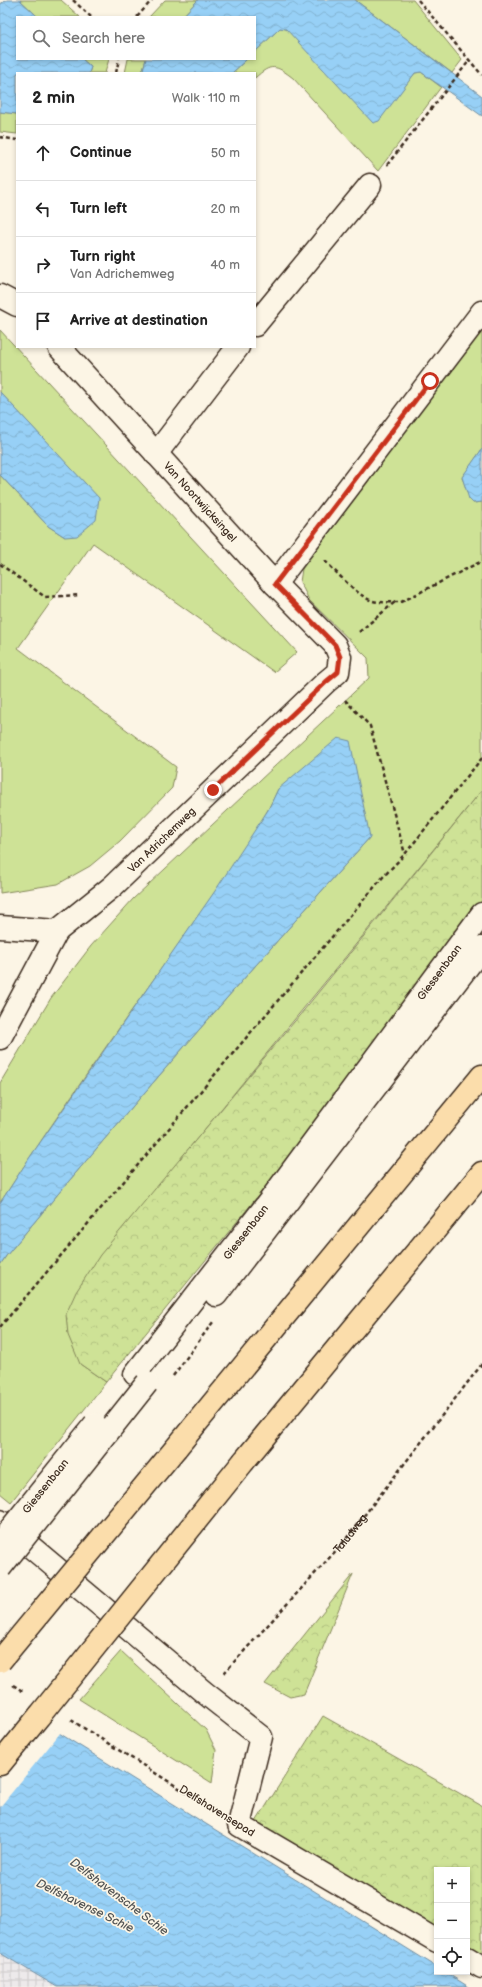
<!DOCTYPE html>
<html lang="en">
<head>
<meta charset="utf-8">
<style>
	:root { --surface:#fff; --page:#f6f6f6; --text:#222; --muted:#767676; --line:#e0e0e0 }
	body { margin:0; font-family:"Balsamiq Sans",sans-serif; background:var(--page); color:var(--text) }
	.controls { position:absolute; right:12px; bottom:12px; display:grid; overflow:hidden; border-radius:0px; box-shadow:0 2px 6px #0003 }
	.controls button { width:36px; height:36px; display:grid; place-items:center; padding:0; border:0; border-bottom:1px solid var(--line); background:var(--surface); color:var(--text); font:20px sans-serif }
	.stop { position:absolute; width:12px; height:12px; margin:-9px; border:3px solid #c8321e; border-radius:50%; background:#fff }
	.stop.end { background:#c8321e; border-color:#fff; box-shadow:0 1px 4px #0008 }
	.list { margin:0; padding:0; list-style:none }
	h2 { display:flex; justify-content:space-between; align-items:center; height:52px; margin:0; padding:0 16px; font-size:17px }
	h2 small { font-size:13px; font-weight:400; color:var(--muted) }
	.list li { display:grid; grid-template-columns:26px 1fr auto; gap:12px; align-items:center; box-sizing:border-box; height:56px; padding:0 16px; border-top:1px solid var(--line) }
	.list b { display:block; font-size:15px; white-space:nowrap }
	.list p { margin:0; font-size:13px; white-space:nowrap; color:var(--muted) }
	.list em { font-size:13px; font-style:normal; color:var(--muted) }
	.icon { flex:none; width:22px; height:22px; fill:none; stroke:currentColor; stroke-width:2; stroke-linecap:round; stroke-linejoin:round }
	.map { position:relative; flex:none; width:482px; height:1987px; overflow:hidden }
	.search { position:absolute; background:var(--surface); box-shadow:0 2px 6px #0003; left:16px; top:16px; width:240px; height:44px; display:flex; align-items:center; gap:10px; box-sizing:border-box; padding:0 14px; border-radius:0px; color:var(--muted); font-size:15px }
	.panel { position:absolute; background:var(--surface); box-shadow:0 2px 6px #0003; left:16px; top:72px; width:240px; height:276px; border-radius:0px }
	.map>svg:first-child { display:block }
</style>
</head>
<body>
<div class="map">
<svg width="482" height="1987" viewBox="0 0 482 1987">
	<defs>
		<pattern id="industrial-grid" width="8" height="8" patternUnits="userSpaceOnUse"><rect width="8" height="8" fill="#edeaeb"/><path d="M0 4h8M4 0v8" fill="none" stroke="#ccc9c9"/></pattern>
		<pattern id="forest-crowns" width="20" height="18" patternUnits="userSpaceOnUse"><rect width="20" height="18" fill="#cee296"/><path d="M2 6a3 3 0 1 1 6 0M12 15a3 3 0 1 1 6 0" fill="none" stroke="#b2c281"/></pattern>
		<pattern id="water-waves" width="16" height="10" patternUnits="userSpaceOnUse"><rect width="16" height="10" fill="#97d0f6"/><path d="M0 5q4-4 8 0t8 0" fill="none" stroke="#83b3d2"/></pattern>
	</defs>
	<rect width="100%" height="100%" fill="#fcf5e5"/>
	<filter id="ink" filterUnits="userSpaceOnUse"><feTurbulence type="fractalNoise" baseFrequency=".025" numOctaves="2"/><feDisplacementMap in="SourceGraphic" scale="8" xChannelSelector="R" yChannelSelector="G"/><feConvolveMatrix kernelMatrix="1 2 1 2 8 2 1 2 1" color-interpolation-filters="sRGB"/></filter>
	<g filter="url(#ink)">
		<path fill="url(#industrial-grid)" d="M 0,1891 L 127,1987 L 0,1987 Z"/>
		<path fill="#cee296" stroke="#84865a" d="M 20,0 L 61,0 L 80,17 L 38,17 Z
			M 165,0 L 198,0 L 182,17 L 149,17 Z
			M 355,0 L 413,0 L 462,60 L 452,73 Z
			M 280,28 L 286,29 L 397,96 L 415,73 L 421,72 L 441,87 L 378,171 L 293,78 C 276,65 271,63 255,78 L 255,73 L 232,73 L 247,59 L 255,59 L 255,52 Z
			M 82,59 L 109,59 L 105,73 L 89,73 L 91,67 Z
			M 128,59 L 146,59 L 142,73 L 125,73 Z
			M 0,112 L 17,114 L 17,134 L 0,132 Z
			M 482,329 L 482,449 L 462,478 L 473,503 L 482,502 L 482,790 L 182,1157 L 80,1364 L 106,1382 L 11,1502 L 0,1493 L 0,1265 L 6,1256 C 124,1114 246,975 370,837 L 278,789 C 255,841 214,892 182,939 C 121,1026 58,1113 0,1203 L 0,1083 L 51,998 L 91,946 L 133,899 L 369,678 L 368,658 L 309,600 L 300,582 L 302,569 Z
			M 0,330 L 297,652 L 274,672 L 93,543 L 18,648 L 176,767 L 172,788 L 120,841 L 90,866 L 58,884 L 0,893 L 0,475 L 48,526 L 65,537 L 99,499 L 0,392 Z
			M 121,1651 L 206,1730 L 216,1750 L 212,1783 L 79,1699 Z"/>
		<path fill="url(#forest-crowns)" stroke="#84865a" d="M 482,790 L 482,902 L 388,1029 L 276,1174 L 106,1382 L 80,1364 L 68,1335 L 66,1314 L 76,1292 L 100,1255 L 304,1010 Z
			M 353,1574 L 304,1694 L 290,1697 L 265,1684 Z
			M 323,1716 L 482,1806 L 482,1958 L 467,1949 L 467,1870 L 437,1870 L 437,1932 L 254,1825 Z"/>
		<path fill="url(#water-waves)" stroke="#728ea0" d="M 7,0 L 20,0 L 38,17 L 17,17 L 17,59 L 82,59 L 91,67 L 89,73 L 17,73 L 17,114 L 0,112 L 0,4 Z
			M 198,0 L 355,0 L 482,96 L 482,116 L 421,72 L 415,73 L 379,121 L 373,123 L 286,29 L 280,28 L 255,52 L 255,17 L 182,17 Z
			M 146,59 L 247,59 L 232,73 L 142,73 Z
			M 0,392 L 99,498 L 96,520 L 77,536 L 65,537 L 48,526 L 0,475 Z
			M 482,449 L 482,502 L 473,503 L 469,499 L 462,477 Z
			M 338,738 L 350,741 L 370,837 C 246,975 124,1114 6,1256 L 0,1265 L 0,1203 L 30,1157 L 215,891 L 268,810 L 278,789 Z
			M 54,1730 L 437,1967 L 437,1972 L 445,1972 L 469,1987 L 57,1987 L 0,1953 L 0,1731 L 36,1752 Z"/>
		<path fill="#fcf5e5" d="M 0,1729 L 35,1750 L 53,1729 L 61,1732 L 0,1807 Z"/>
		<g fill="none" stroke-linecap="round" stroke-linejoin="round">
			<g stroke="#3b2a1e" stroke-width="25">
				<g id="minor">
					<path d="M 0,296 L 17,305"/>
					<path d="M 255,325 L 370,185"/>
					<path d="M 156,454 L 238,347"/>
					<path d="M 275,584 L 482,312"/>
					<path id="s2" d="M 0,927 L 57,931 L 113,886 L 326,682 L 338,672 L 340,657 L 335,645 L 275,584 L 59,347"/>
					<path d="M 0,1038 L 57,931"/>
					<path d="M 216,1295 L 482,948"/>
					<path id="s3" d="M 135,1374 L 268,1203 L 482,914"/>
					<path d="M 0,1521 L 205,1693 L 261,1737 L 239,1825 L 437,1941"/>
					<path d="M 467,1958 L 482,1967"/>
				</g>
			</g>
			<g stroke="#3b2a1e" stroke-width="25">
				<path id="highway" d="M 176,1448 L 482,1076
					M 244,1461 L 482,1173
					M 0,1764 L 40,1715"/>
			</g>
			<g stroke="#3b2a1e" stroke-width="2.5" stroke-dasharray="4 3" stroke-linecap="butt">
				<path d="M 73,0 L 91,17"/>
				<path d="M 418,0 L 482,75"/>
				<path d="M 137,17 L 152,0"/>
				<path d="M 116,73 L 119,59"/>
				<path d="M 0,137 L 17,140"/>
				<path d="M 387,165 L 469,61"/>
				<path d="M 325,561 C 335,571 360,598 373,601 C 381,603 392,602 401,602 L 482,561"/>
				<path d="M 0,564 L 45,597 L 80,595"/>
				<path d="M 359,632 L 395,602"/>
				<path d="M 345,700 L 370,726 L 405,854"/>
				<path d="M 0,1327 L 383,877 L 405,854 L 482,758"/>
				<path d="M 173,1376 L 213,1322"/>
				<path id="s1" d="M 224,1673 L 342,1544 L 482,1364"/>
				<path d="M 13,1685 L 24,1692"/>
				<path d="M 71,1720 L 214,1810"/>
			</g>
			<use href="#minor" stroke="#fcf5e5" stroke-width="22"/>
			<use href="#highway" stroke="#fbddab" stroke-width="22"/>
			<g stroke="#3b2a1e" stroke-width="25" stroke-linecap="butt">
				<g id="minor-bridge">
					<path id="s4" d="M 0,1542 L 95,1424"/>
					<path d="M 0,1568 L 147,1383"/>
				</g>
			</g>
			<g stroke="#3b2a1e" stroke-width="25" stroke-linecap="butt">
				<path id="highway-bridge" d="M 0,1661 L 176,1448
					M 40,1715 L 244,1461"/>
			</g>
			<use href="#minor-bridge" stroke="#fcf5e5" stroke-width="22"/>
			<use href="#highway-bridge" stroke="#fbddab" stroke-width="22"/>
		</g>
	</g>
	<g fill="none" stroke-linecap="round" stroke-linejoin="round" filter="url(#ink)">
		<path stroke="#c8321e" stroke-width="5" d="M 213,790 L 326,682 L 338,672 L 340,657 L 335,645 L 275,584 L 430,381"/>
	</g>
	<g text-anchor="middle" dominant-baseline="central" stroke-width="3.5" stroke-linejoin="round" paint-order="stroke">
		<g font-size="11" fill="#3b2a1e" stroke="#fcf5e5">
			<text transform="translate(200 502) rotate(48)">Van Noortwijcksingel</text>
			<text stroke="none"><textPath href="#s2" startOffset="196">Van Adrichemweg</textPath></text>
			<text stroke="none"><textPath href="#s3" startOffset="504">Giessenbaan</textPath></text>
			<text stroke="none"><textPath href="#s3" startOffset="180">Giessenbaan</textPath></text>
			<text stroke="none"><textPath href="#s4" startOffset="72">Giessenbaan</textPath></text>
			<text stroke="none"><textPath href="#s1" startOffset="188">Taludweg</textPath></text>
			<text transform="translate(217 1811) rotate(32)">Delfshavensepad</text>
		</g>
		<g font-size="12" font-style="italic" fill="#525454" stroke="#fcf5e5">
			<text transform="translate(119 1897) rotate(37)">Delfshavensche Schie</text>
			<text transform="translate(85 1906) rotate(26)">Delfshavense Schie</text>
		</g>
	</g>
</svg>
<div class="controls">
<button>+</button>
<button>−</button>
<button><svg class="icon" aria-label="locate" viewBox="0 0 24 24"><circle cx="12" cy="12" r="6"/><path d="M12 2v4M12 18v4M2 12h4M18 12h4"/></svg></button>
</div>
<div class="stop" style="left:430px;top:381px"></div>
<div class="stop end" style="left:213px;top:790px"></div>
<div class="search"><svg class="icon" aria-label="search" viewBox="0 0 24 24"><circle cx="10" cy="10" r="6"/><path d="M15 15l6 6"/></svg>Search here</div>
<section class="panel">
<h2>2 min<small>Walk · 110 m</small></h2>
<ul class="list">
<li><svg class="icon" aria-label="ahead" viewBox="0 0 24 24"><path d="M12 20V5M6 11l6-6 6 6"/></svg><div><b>Continue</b></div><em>50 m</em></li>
<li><svg class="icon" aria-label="left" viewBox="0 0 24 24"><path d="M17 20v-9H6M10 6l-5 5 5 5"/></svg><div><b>Turn left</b></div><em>20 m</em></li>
<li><svg class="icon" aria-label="right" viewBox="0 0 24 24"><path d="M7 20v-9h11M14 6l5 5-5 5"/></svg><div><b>Turn right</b><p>Van Adrichemweg</p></div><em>40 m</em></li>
<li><svg class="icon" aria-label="arrive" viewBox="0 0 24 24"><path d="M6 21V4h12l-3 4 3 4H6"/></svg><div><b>Arrive at destination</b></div></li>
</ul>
</section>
</div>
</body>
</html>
